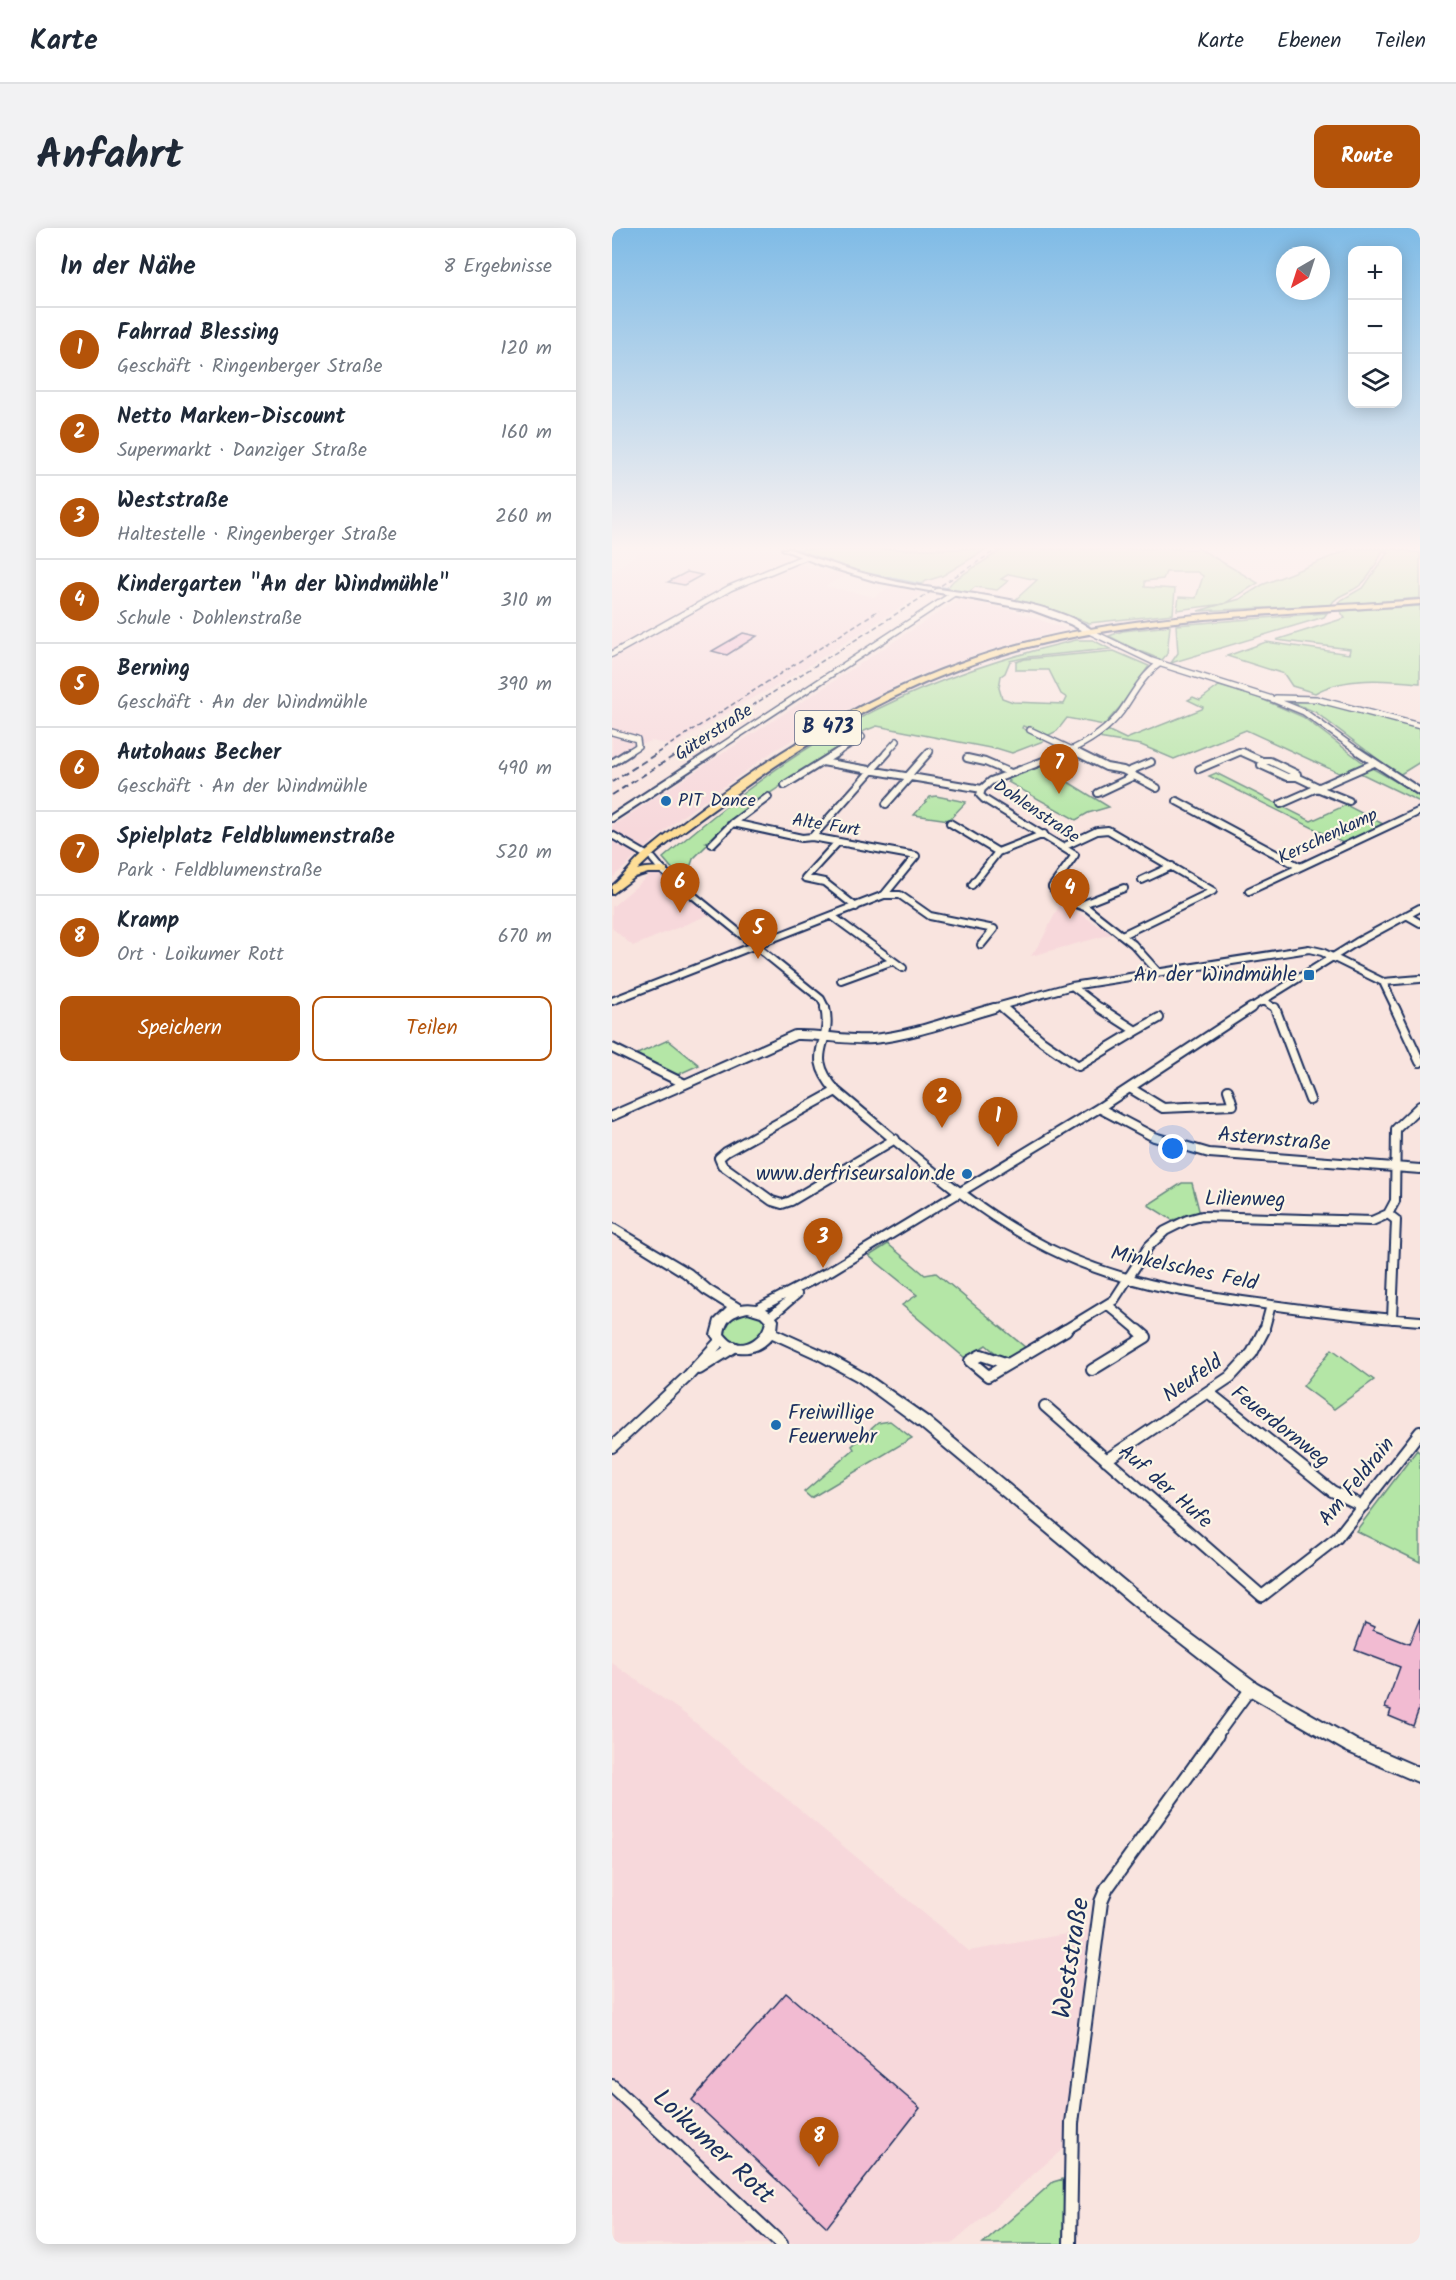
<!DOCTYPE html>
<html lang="de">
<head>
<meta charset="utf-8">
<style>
	:root { --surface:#fff; --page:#f2f2f3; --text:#1f2937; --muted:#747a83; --line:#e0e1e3; --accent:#b45309 }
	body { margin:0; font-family:Kalam,sans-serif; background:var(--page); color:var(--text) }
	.controls { position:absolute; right:18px; top:18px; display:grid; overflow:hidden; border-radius:12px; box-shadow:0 3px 15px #0003 }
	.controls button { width:54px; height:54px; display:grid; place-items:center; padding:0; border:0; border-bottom:2px solid var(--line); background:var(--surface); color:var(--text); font:30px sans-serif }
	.compass { position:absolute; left:664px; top:18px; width:54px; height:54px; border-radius:50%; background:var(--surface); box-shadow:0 3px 15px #0003; rotate:219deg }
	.you { position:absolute; left:561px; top:921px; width:21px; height:21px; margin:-15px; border:4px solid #fff; border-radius:50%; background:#1a73e8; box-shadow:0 0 0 9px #1a73e833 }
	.badge { display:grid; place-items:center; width:39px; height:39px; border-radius:50%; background:var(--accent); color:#fff; font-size:20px; font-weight:700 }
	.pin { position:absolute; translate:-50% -50px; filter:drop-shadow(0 2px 3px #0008) }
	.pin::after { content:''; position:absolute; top:32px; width:21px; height:18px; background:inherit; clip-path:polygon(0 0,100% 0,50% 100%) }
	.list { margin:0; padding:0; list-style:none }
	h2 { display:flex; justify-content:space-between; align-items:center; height:78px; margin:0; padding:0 24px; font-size:26px }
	h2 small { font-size:20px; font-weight:400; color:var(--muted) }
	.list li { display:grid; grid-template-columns:39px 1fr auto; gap:18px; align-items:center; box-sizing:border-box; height:84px; padding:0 24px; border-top:2px solid var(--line) }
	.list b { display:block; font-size:22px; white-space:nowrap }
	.list p { margin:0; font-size:20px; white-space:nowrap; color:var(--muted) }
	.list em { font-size:20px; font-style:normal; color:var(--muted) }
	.actions { display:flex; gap:12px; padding:18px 24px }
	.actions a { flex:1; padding:14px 0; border:2px solid var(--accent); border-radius:12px; text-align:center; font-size:21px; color:var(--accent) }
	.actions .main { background:var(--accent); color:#fff }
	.icon { flex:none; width:33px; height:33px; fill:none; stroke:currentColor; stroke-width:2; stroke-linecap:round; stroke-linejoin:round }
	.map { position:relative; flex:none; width:808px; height:2016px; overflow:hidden; border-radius:12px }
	header { display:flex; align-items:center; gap:36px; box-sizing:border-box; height:84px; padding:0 30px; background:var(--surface); border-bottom:2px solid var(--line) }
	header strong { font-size:28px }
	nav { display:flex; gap:33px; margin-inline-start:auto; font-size:21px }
	.intro { display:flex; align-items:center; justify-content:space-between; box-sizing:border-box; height:144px; padding:0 36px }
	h1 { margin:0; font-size:42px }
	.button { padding:15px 27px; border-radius:12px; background:var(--accent); color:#fff; font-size:21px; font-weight:700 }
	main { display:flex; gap:36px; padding:0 36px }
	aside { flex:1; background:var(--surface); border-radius:12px; box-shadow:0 3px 15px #0003 }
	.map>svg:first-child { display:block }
</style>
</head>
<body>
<header>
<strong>Karte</strong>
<nav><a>Karte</a><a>Ebenen</a><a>Teilen</a></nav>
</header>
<div class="intro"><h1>Anfahrt</h1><a class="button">Route</a></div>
<main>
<aside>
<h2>In der Nähe<small>8 Ergebnisse</small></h2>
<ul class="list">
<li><span class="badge">1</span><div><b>Fahrrad Blessing</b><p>Geschäft · Ringenberger Straße</p></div><em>120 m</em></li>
<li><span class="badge">2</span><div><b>Netto Marken-Discount</b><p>Supermarkt · Danziger Straße</p></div><em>160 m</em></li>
<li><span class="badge">3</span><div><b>Weststraße</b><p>Haltestelle · Ringenberger Straße</p></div><em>260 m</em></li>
<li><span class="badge">4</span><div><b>Kindergarten &quot;An der Windmühle&quot;</b><p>Schule · Dohlenstraße</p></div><em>310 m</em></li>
<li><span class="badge">5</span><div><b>Berning</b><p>Geschäft · An der Windmühle</p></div><em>390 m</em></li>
<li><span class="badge">6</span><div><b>Autohaus Becher</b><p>Geschäft · An der Windmühle</p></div><em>490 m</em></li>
<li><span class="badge">7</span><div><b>Spielplatz Feldblumenstraße</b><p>Park · Feldblumenstraße</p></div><em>520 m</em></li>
<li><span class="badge">8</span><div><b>Kramp</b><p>Ort · Loikumer Rott</p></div><em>670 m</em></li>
</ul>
<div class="actions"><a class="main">Speichern</a><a>Teilen</a></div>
</aside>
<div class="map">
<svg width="808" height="2016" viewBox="0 0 808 2016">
	<rect width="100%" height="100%" fill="#f9e4df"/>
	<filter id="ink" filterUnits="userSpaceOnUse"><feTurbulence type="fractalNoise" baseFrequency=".0167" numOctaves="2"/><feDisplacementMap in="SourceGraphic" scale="12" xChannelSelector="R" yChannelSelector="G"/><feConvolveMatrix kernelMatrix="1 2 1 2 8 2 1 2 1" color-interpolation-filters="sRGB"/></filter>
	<g filter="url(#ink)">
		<path fill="#f7d8db" d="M 31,321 L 158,321 L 176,328 L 178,331 L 175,334 L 235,347 L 213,358 L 262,369 L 279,358 L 309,364 L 306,366 L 308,367 L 163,459 L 132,474 L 61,518 L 40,513 L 19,519 L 0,530 L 0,345 Z
			M 347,371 L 404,383 L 453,401 L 373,423 L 301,449 L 208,496 L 163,522 L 68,590 L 0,650 L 0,598 Z
			M 41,644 L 54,650 L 99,686 L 21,718 L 0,700 L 0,679 Z
			M 449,674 L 500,706 L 419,728 L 431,710 Z
			M 0,1435 L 73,1486 L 357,1723 L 477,1702 L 451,1921 L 340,2016 L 0,2016 Z"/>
		<path fill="#b4e6a6" stroke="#688a82" stroke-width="1.5" d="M 179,321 L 375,321 L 330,348 L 314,353 L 307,358 L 256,347 Z
			M 391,321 L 588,321 L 646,355 L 612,376 L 565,382 L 567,369 L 584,370 L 591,348 L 585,344 L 554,344 L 551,351 L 533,353 L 533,359 L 563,361 L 561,386 L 477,395 L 439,381 L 402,373 L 425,352 L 397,346 L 389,351 L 396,353 L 385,362 L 363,359 L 356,365 L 333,362 L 342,352 Z
			M 738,321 L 782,321 L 808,325 L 808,370 L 727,377 L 726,374 L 752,359 L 776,324 L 771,323 C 764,335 758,350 747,358 C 738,365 724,367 719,377 L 586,383 L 628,371 L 650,357 Z
			M 808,378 L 808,455 C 775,452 733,448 703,465 L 680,458 L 672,446 L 615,428 L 654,414 L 737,426 L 738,421 L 664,412 L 733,390 L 728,383 Z
			M 715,385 L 712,389 L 559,435 L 566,425 L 564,397 Z
			M 558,398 L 555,426 L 550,432 L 518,419 L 497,408 L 511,403 Z
			M 464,412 L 481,412 L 498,421 L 416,429 L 398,433 L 393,445 L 389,448 L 387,460 L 390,470 L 401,474 L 452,476 L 455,470 L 449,466 L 437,442 L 404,442 L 404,434 L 413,431 L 502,423 L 537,438 L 508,479 L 492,497 L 455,490 L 445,503 L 435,508 L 411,498 L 410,500 L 434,512 L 400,525 L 384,520 L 383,521 L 265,498 L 242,507 L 239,509 L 240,511 C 230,518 199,533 196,540 L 116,593 L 101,611 L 94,614 L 97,615 L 81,631 L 79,637 L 63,644 L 51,630 C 104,585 159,541 219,506 C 296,461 378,432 464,412 Z
			M 607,458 L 645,469 L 691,489 L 753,536 L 729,546 L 634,502 L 562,531 L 529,517 L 486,510 L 495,502 L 514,511 L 590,481 L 591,479 L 576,472 L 581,469 L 588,472 Z
			M 675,472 L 705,472 L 808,499 L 808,534 L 787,547 L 703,484 Z
			M 430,538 L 497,579 L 476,585 L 464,592 L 396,554 L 398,553 L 395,551 Z
			M 758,539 L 808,567 L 808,574 L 746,544 Z
			M 604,545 L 699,593 L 734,577 L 773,597 L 731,615 L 597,548 Z
			M 324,568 L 354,574 L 337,592 L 302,587 L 318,569 Z
			M 56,812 L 87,837 L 65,847 L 23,827 Z
			M 570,955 L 580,955 L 588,986 L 560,992 L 536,977 Z
			M 276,1016 L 313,1047 L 324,1045 L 414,1120 C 394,1132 392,1133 374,1117 L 353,1130 L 290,1077 L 305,1067 L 257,1028 Z
			M 133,1084 L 148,1087 L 155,1096 L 144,1113 C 131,1116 124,1117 112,1109 L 111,1098 L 117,1090 Z
			M 720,1121 L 762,1152 L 722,1181 L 691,1158 Z
			M 278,1193 L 300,1210 L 199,1270 L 192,1264 L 242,1221 L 240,1218 L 266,1195 Z
			M 805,1222 L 808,1225 L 808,1334 L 744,1303 Z
			M 451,1951 L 453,2016 L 371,2016 L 441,1954 Z"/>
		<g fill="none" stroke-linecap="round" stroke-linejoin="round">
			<path stroke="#598aae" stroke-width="1.5" d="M 184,321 L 245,343 L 309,356
				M 329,359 L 336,360
				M 442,384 L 477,397"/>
		</g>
		<path fill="#f2bbd2" stroke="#1b2f5e" stroke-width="1.5" d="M 75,344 L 90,347 L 72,357 L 56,354 Z
			M 131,405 L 145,408 L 115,427 L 100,423 Z
			M 808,1390 L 808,1478 L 801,1498 L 777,1488 L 779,1482 L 773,1480 L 788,1439 L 743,1422 L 753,1395 L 762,1399 L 761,1402 L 797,1416 Z
			M 174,1765 L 308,1880 L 215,1999 L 80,1872 Z"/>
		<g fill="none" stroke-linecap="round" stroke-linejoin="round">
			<g stroke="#1b2f5e" stroke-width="8">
				<path id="street-far4" d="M 479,404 L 540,433 L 660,471 L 692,484 L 749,525
					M 0,426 L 118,360 L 193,329
					M 664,470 L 704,471 L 808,498
					M 418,502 L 467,525
					M 0,504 L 25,511 L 26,518 L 15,525
					M 99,525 L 341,366
					M 224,525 L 250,509
					M 274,525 L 285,513
					M 316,525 L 318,523
					M 452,525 C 473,516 495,503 509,484 C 521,467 529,449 547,436
					M 624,525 L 629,523 L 634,525"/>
			</g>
			<g stroke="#1b2f5e" stroke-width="10">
				<path id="street-far3" d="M 464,524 L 494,539 L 511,542 L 545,560
					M 630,524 L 650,533
					M 747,524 L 808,564
					M 355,530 L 373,534 L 399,545
					M 650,533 L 658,533 L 685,546 L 685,549 L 675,549 L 649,537 Z
					M 210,534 L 226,524
					M 0,535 L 17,524
					M 587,541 L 627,524
					M 515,544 L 539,534
					M 295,549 L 317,524
					M 685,549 L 706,559
					M 173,557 L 210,534 L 370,561
					M 705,560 L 737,573
					M 370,561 L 368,567 L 372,571 L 463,627 L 440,659 L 448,670 L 475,680 L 521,716 L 546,744
					M 370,561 L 379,553 L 455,524
					M 486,565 L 522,548
					M 565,573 L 688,639
					M 274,576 L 297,550
					M 669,576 L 762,535
					M 0,590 L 101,524
					M 338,595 L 386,624 L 432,606
					M 0,607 L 36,628
					M 200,609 L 276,524
					M 226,614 L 193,650 L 212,654 L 244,679
					M 100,616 L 121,595 L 156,569
					M 451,619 L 485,603 L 496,602 L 601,663 L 510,707
					M 41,631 L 51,643 L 209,771 L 214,781
					M 530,652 L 560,638
					M 360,657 L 386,624
					M 637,663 L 808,583
					M 272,667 L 288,667 L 318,688 L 382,701 L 369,717
					M 469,677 L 512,660
					M 794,687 L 808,695
					M 220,688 L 291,740
					M 229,752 L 281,733
					M 771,754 L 808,751
					M 460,758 L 490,781
					M 0,773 L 272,667 L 304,628 L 200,609 L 190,610 L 121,595
					M 651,773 L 664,781
					M 389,778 L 393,781
					M 377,781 L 460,758 L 697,721 L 710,724 L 771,754 L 784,781
					M 637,781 L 745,714 L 808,680"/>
			</g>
			<g stroke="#1b2f5e" stroke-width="12">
				<path id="street-far2" d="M 213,780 C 222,817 190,823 224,863 C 291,918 357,980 436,1020 C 502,1053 572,1065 645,1075 C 699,1083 754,1089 808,1093
					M 391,780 L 430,813 L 466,838 L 524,803 L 488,780
					M 663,780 L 698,872
					M 783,780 L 808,834
					M 524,803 L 547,790
					M 0,820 L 73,856 L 0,888
					M 73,856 L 183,807 C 209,806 236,813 261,811 C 302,807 343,791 382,780
					M 518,860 L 551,880 L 621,877 L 616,862
					M 224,863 L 114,924 L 107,930 L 110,937 L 160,973 L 170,976 L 179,973 L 283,911
					M 487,880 L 542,909 L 597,925 L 808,941
					M 776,986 L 784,992 L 780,1091
					M 496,1077 L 527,1103
					M 145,1081 L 218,1043 L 487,880 L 639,780
					M 158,1089 L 185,1066
					M 451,1103 L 502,1072 L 537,1018 L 553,1003 L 575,992 L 590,988 L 760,993 L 776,986 L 783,973 L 784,901 L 808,878
					M 652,1103 L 659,1077"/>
			</g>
			<g stroke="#1b2f5e" stroke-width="14">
				<path id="street-far1" d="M 396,1136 L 369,1127 L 358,1133 L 376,1148 L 454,1102
					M 87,1141 L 122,1119
					M 480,1142 L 534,1109 L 526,1102
					M 596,1164 L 720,1263 L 751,1278
					M 433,1178 L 650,1368 L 725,1310 L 808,1204
					M 0,1219 L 76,1148 L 109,1112
					M 494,1232 L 618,1149 L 640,1125 L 652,1102
					M 604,1508 L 639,1460"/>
			</g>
			<g stroke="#1b2f5e" stroke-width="16">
				<path id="street" d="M 0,1858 L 169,2016
					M 458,2016 L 460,1895 L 489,1674 L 495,1660 L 605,1507"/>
			</g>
			<g stroke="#1b2f5e" stroke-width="4">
				<path id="secondary" d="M 170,321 L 178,321 C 218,336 259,349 301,357 C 352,366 442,371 483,404 L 476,406 L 458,396 L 420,382 L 263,353 L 206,336 Z
					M 0,995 L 79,1042 L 99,1059 L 129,1077 C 144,1074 158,1080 166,1092 L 165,1102 L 216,1125 L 256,1147 L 317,1190 L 552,1386 L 645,1455 L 746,1513 L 808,1540 L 808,1555 L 734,1523 L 633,1465 L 542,1394 L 307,1198 L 246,1153 L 206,1131 L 160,1110 C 143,1131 113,1128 99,1107 L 103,1092 L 115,1080 L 91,1065 L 71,1048 L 0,1004 ZM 136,1084 L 149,1088 L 154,1093 C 152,1108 134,1122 119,1113 C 116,1111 114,1108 112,1106 C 114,1091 122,1087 136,1084 Z"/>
			</g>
			<g stroke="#1b2f5e" stroke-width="4">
				<path id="primary" d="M 808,372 L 808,376 C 678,387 543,387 416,419 C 313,446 219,497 133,559 C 97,585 57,611 25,642 C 35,639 44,639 55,641 L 55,645 L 36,645 L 23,649 L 0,666 L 0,658 C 13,648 22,633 35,623 C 85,582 138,543 193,510 C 261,468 335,435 413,415 C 541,382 677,382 808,372 Z"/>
			</g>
			<use href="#street-far4" stroke="#fcf5e5" stroke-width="5"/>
			<use href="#street-far3" stroke="#fcf5e5" stroke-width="6"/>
			<use href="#street-far2" stroke="#fcf5e5" stroke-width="8"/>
			<use href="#street-far1" stroke="#fcf5e5" stroke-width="10"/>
			<use href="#street" stroke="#fcf5e5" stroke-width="12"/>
			<use href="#secondary" fill="#fcf5e5" fill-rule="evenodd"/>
			<use href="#primary" fill="#fedd96" fill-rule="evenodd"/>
			<path stroke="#1b2f5e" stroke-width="1.5" stroke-dasharray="5 3" stroke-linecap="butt" d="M 45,525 L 267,382
				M 66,525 L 386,321"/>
			<path stroke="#1b2f5e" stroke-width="2" stroke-dasharray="7 4" stroke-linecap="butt" d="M 0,554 L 47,524
				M 0,567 L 68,524"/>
		</g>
	</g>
	<linearGradient id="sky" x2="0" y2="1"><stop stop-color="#7fbbe6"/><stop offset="0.53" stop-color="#fcf3f1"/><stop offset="1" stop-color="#fcf3f1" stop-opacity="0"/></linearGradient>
	<rect width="808" height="603" fill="url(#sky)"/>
	<g fill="#1f6fb2" stroke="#fcf5e5" stroke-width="2">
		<circle cx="54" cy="573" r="6"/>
		<rect x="691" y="741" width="12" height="12" rx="3"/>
		<circle cx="355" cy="946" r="6"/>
		<circle cx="164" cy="1197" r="6"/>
	</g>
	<g text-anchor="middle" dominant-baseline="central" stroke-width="4.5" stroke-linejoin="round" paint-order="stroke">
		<g font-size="18" fill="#1b2f5e" stroke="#fcf5e5">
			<text transform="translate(102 505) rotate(-33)">Güterstraße</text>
			<text transform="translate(424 584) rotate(34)">Dohlenstraße</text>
			<text transform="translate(214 598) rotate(9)">Alte Furt</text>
			<text transform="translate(716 609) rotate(-25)">Kerschenkamp</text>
		</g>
		<g font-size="18" fill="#1b2f5e" stroke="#fcf5e5" text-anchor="start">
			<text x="66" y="573">PIT Dance</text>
		</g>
		<rect fill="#fcf5e5" stroke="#5e6a86" stroke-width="1.5" x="183" y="483" width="66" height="34" rx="4.5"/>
		<g font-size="20" font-weight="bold" fill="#1b2f5e">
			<text x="216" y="500">B 473</text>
		</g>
		<g font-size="21" fill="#1b2f5e" stroke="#fcf5e5" text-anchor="end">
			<text x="685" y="747">An der Windmühle</text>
			<text x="343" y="946">www.derfriseursalon.de</text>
			<text x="176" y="1185" text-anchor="start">Freiwillige<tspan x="176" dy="24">Feuerwehr</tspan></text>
		</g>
		<g font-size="21" fill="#1b2f5e" stroke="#fcf5e5">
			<text transform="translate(662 912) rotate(5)">Asternstraße</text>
			<text transform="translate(633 972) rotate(1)">Lilienweg</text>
			<text transform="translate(572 1041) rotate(12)">Minkelsches Feld</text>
			<text transform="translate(581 1151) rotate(-35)">Neufeld</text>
			<text transform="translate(668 1199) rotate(38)">Feuerdornweg</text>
			<text transform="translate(745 1254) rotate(-51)">Am Feldrain</text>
			<text transform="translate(553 1259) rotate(41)">Auf der Hufe</text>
		</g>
		<g font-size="26" fill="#1b2f5e" stroke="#fcf5e5">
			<text transform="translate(460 1730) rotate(-81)">Weststraße</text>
			<text transform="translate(101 1919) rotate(43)">Loikumer Rott</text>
		</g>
	</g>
</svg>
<div class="controls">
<button>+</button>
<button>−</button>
<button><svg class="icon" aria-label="layers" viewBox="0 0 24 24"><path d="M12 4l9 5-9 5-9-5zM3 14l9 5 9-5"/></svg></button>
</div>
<svg class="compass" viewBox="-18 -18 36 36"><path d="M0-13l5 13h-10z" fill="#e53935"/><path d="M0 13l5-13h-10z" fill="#747a83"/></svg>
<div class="you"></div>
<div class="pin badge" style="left:386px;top:919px">1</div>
<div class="pin badge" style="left:330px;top:900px">2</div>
<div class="pin badge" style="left:211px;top:1040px">3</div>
<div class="pin badge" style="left:458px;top:691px">4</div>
<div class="pin badge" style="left:146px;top:731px">5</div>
<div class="pin badge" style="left:68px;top:685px">6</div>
<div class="pin badge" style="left:447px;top:566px">7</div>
<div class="pin badge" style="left:207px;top:1939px">8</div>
</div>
</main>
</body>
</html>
